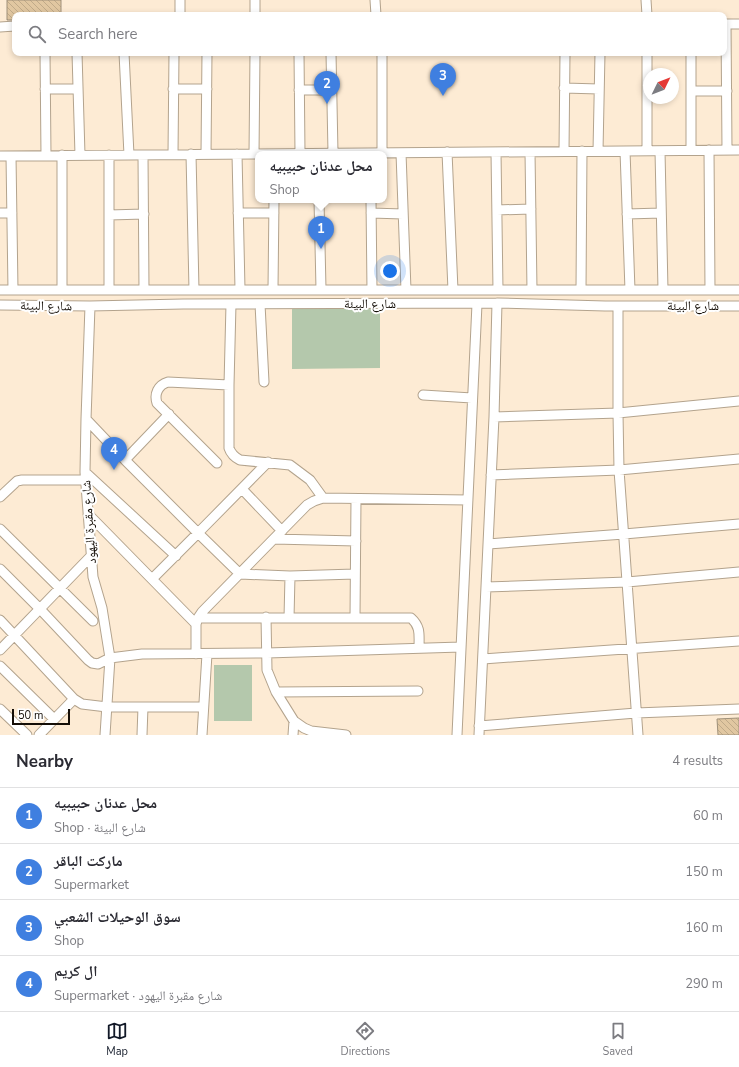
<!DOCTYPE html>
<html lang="en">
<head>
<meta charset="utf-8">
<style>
	:root { --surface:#fff; --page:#f2f2f3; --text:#2b2b33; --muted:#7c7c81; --line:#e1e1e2; --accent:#111827 }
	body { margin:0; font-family:"Nunito Sans","Noto Naskh Arabic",sans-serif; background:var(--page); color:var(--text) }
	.compass { position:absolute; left:643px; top:68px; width:36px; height:36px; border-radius:50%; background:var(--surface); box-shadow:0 2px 6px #0003; rotate:47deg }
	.scale { position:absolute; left:12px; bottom:10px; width:58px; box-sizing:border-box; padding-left:4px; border:2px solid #140e07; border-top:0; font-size:11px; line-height:14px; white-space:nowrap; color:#140e07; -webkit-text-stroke:3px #fff; paint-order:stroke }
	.you { position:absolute; left:390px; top:271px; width:14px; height:14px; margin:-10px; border:3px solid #fff; border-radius:50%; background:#1a73e8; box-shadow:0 0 0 6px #1a73e833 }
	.badge { display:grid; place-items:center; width:26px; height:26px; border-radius:50%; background:var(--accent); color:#fff; font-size:13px; font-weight:700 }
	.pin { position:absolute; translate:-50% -33px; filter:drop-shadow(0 1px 2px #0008) }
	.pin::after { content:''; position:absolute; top:21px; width:14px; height:12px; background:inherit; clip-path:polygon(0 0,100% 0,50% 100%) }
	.popup { position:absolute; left:255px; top:151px; width:132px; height:52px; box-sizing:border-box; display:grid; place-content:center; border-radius:8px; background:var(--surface); filter:drop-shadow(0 1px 3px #0005); font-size:13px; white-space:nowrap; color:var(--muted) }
	.popup b { font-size:15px; color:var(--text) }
	.popup::after { content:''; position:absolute; left:50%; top:100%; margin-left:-8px; border:8px solid transparent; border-top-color:var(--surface) }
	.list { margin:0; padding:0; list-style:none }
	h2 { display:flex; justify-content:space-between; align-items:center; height:52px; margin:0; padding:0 16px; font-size:17px }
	h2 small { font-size:13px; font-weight:400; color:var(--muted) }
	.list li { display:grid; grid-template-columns:26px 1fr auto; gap:12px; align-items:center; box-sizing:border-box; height:56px; padding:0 16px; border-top:1px solid var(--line) }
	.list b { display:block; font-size:15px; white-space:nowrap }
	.list p { margin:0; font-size:13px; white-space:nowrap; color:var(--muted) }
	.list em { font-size:13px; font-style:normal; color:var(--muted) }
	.icon { flex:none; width:22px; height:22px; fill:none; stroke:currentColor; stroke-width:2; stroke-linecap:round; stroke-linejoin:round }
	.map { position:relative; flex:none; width:739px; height:735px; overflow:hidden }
	.search { position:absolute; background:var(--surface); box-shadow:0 2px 6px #0003; left:12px; right:12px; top:12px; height:44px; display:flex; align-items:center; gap:10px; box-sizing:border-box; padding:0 14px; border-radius:8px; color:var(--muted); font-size:15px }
	.sheet { height:276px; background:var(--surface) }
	nav { display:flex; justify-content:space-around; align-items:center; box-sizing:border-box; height:56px; border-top:1px solid var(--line); background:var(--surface); font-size:11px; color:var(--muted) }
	nav a { display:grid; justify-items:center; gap:2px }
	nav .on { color:var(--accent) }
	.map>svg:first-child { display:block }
</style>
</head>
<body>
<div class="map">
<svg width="739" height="735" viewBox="0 0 739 735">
	<defs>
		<pattern id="building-back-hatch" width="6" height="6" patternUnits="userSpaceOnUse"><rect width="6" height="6" fill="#e1c7a1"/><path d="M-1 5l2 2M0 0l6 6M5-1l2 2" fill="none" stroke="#c0aa89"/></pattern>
	</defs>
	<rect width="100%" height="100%" fill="#fdebd4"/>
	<path fill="#b4c8ac" d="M 292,304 L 380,304 L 380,368 L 292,369 Z
		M 214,665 L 252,665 L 252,721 L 214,721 Z"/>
	<path fill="url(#building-back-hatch)" stroke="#9f907a" d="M 7,0 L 61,0 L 61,15 L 15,15 L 15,20 L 7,20 Z
		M 739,718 L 739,735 L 718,735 L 717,719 Z"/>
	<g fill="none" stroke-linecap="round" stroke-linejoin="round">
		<g stroke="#b3a38d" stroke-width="11">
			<path id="minor" d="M 255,0 L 255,15
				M 375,0 L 376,15
				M 646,0 L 647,15
				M 180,15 L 180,0
				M 724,24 L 739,24
				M 726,24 L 727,150
				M 0,27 L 15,26
				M 45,53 L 46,155
				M 77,53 L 80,155
				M 124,53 L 129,155
				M 299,53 L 300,153
				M 331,53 L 333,153
				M 564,88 L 599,89
				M 45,89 L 78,89
				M 173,89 L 207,89
				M 299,90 L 332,90
				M 691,91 L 727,91
				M 691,150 L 691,53
				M 709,150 L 710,290
				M 564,151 L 565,53
				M 598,151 L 600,53
				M 625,151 L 630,290
				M 647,151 L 647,53
				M 660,151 L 663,290
				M 447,152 L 453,290
				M 496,152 L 498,290
				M 530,152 L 532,290
				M 382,153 L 382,53
				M 401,153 L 406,290
				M 173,154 L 174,53
				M 191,154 L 194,290
				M 206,154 L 207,53
				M 237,154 L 240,289
				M 254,154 L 255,53
				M 109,155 L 109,290
				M 143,155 L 144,290
				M 0,156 L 739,150
				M 11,156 L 13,290
				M 319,200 L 321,289
				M 371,200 L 372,290
				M 497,210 L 531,209
				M 0,213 L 12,213
				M 238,213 L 274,213
				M 371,213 L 403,214
				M 627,214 L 661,213
				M 109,215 L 144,214
				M 273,289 L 274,200
				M 0,290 L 739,290
				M 62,290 L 62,155
				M 581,290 L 582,151
				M 231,304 L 229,385 L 229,448 C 231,454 234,457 240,460 L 290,465 L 310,480 L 323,498
				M 260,304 L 264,382
				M 0,305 L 90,306 L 183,304 L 497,303 L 605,306 L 739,306
				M 90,306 L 86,419 L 85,472 L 93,577 L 102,608 L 110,658 L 105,735
				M 618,306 L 618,413 L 619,470 L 638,735
				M 423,395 L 472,398
				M 494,417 L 618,413 L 739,401
				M 86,419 L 125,460 L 198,533 L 268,462
				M 125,460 L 169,414
				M 217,463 L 157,403 C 154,394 158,385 168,382 L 229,385
				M 85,472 L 176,556
				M 491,475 L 619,470 L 739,459
				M 242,489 L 282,531
				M 0,497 L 17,481 L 22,480 L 86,480
				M 88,514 L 196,624
				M 0,529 L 93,621
				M 274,539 L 356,541
				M 488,544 L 624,534 L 739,524
				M 0,569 L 40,609 L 88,660 L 92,663 L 98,664 L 110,658 L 142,654 L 267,653 L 461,647
				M 152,579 L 198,533 L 240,574 L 290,576 L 355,574
				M 486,587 L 627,582 L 739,572
				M 266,617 L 267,670 L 276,692 L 294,721 L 304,728 L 311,731 L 346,735
				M 198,618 L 411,618 C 421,627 419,635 419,648
				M 289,618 L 290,576
				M 355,618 L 356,499
				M 0,620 L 74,699 L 82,704 L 107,707 L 203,707
				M 0,650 L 91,556
				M 196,654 L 196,624 L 198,618 L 202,612 L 307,505 L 314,501 L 323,498 L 468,500
				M 483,659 L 739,641
				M 0,666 L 54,719
				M 276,692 L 418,691
				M 0,709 L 27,735
				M 479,726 L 636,713 L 739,709
				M 39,735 L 74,699
				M 142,735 L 143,707
				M 202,735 L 207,654
				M 293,735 L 294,721
				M 457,735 L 477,304
				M 479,735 L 494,417 L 497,303"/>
		</g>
		<use href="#minor" stroke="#fff" stroke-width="9"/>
	</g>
	<g text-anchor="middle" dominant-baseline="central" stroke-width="4" stroke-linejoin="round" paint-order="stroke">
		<g font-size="13" fill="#140e07" stroke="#fff">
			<text x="370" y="304">شارع البيئة</text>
			<text transform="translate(46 306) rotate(1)">شارع البيئة</text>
			<text x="693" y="306">شارع البيئة</text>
			<text transform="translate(89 522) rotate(-94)">شارع مقبرة اليهود</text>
		</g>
	</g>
</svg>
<svg class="compass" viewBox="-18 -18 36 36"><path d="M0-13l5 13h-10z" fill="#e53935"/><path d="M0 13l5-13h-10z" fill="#7c7c81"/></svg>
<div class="scale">50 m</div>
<div class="you"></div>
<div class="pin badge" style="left:321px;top:249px;background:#3f7fe0">1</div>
<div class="popup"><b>محل عدنان حبيبيه</b>Shop</div>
<div class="pin badge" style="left:327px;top:104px;background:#3f7fe0">2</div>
<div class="pin badge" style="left:443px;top:96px;background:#3f7fe0">3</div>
<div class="pin badge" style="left:114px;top:470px;background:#3f7fe0">4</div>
<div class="search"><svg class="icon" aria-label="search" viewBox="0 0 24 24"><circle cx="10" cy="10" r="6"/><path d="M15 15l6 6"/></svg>Search here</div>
</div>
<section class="sheet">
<h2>Nearby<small>4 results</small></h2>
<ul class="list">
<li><span class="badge" style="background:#3f7fe0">1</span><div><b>محل عدنان حبيبيه</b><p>Shop · شارع البيئة</p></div><em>60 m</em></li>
<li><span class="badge" style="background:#3f7fe0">2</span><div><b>ماركت الباقر</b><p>Supermarket</p></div><em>150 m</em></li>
<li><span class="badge" style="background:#3f7fe0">3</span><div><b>سوق الوحيلات الشعبي</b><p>Shop</p></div><em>160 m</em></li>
<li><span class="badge" style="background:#3f7fe0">4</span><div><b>ال كريم</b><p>Supermarket · شارع مقبرة اليهود</p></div><em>290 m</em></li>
</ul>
</section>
<nav>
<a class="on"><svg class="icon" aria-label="map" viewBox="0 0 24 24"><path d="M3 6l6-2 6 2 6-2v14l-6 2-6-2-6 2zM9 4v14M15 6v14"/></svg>Map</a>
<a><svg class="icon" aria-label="directions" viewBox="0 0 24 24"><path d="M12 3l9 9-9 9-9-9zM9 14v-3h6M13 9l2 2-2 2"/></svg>Directions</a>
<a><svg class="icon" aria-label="saved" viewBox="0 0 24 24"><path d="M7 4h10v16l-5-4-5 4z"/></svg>Saved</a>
</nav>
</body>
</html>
